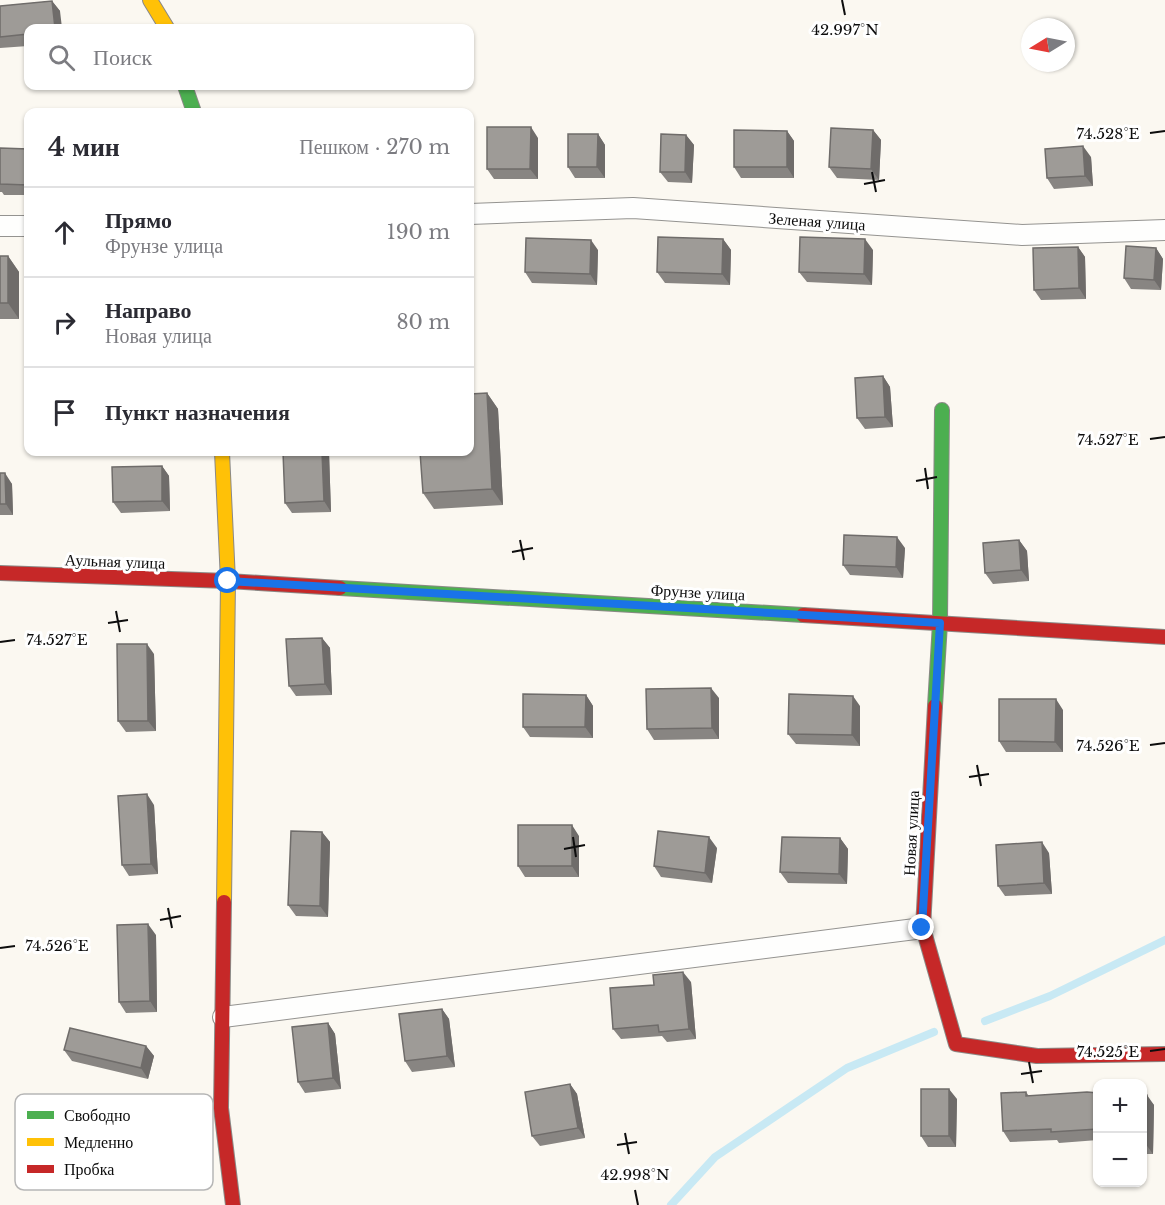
<!DOCTYPE html>
<html lang="ru">
<head>
<meta charset="utf-8">
<style>
	:root { --surface:#fff; --page:#f7f7f7; --text:#2b2b33; --muted:#7c7c81; --line:#e1e1e2 }
	body { margin:0; font-family:"Libre Baskerville",serif; background:var(--page); color:var(--text) }
	.controls { position:absolute; right:18px; bottom:18px; display:grid; overflow:hidden; border-radius:12px; box-shadow:0 2px 4px #0004 }
	.controls button { width:54px; height:54px; display:grid; place-items:center; padding:0; border:0; border-bottom:2px solid var(--line); background:var(--surface); color:var(--text); font:30px sans-serif }
	.compass { position:absolute; left:1021px; top:18px; width:54px; height:54px; border-radius:50%; background:var(--surface); box-shadow:0 2px 4px #0004; rotate:260deg }
	.stop { position:absolute; width:18px; height:18px; margin:-14px; border:4px solid #1a73e8; border-radius:50%; background:#fff }
	.stop.end { background:#1a73e8; border-color:#fff; box-shadow:0 2px 6px #0008 }
	.list { margin:0; padding:0; list-style:none }
	h2 { display:flex; justify-content:space-between; align-items:center; height:78px; margin:0; padding:0 24px; font-size:26px }
	h2 small { font-size:20px; font-weight:400; color:var(--muted) }
	.list li { display:grid; grid-template-columns:39px 1fr auto; gap:18px; align-items:center; box-sizing:border-box; height:90px; padding:0 24px; border-top:2px solid var(--line) }
	.list b { display:block; font-size:22px; white-space:nowrap }
	.list p { margin:0; font-size:20px; white-space:nowrap; color:var(--muted) }
	.list em { font-size:20px; font-style:normal; color:var(--muted) }
	.icon { flex:none; width:33px; height:33px; fill:none; stroke:currentColor; stroke-width:2; stroke-linecap:round; stroke-linejoin:round }
	.map { position:relative; flex:none; width:1165px; height:1205px; overflow:hidden }
	.search { position:absolute; background:var(--surface); box-shadow:0 2px 4px #0004; left:24px; top:24px; width:450px; height:66px; display:flex; align-items:center; gap:15px; box-sizing:border-box; padding:0 21px; border-radius:12px; color:var(--muted); font-size:22px }
	.panel { position:absolute; background:var(--surface); box-shadow:0 2px 4px #0004; left:24px; top:108px; width:450px; height:348px; border-radius:12px }
	.map>svg:first-child { display:block }
</style>
</head>
<body>
<div class="map">
<svg width="1165" height="1205" viewBox="0 0 1165 1205">
	<rect width="100%" height="100%" fill="#fbf8f1"/>
	<g fill="none" stroke-linecap="round" stroke-linejoin="round">
		<path stroke="#c8e9f4" stroke-width="8" d="M 985,1021 L 1050,996 L 1165,940
			M 671,1205 L 715,1157 L 847,1068 L 934,1032"/>
		<g stroke="#949390" stroke-width="22">
			<path id="street" d="M 470,214 L 633,208 L 1022,235 L 1165,230
				M 0,226 L 28,226
				M 223,1017 L 923,928"/>
		</g>
		<g stroke="#8b8986" stroke-width="16">
			<path id="fast" d="M 185,86 L 194,112
				M 340,588 L 803,615
				M 935,706 L 940,623 L 942,410"/>
		</g>
		<g stroke="#8b8986" stroke-width="16">
			<path id="slow" d="M 150,0 L 167,28
				M 222,452 L 228,581 L 224,902"/>
		</g>
		<g stroke="#8b8986" stroke-width="16">
			<path id="jam" d="M 0,573 L 228,581 L 340,588
				M 803,615 L 1165,637
				M 935,706 L 923,928 L 956,1044 L 1037,1056 L 1165,1054
				M 224,902 L 221,1108 L 233,1205"/>
		</g>
		<use href="#street" stroke="#fefefd" stroke-width="20"/>
		<use href="#fast" stroke="#4caf50" stroke-width="14"/>
		<use href="#slow" stroke="#ffc107" stroke-width="14"/>
		<use href="#jam" stroke="#c62828" stroke-width="14"/>
	</g>
	<path fill="#888582" d="M 52,1 L 60,11 L 28,28 L 28,46 L 0,48 L 0,6 Z
		M 873,130 L 881,140 L 879,180 L 837,178 L 829,167 Z
		M 787,131 L 794,141 L 794,178 L 741,178 L 734,167 Z
		M 598,134 L 605,145 L 605,178 L 575,178 L 568,167 Z
		M 686,135 L 694,145 L 692,183 L 668,182 L 660,172 Z
		M 538,138 L 538,179 L 494,179 L 487,169 Z
		M 0,148 L 28,149 L 28,195 L 4,195 L 2,192 L 0,192 Z
		M 1091,157 L 1093,186 L 1054,189 L 1047,178 Z
		M 723,239 L 731,250 L 730,285 L 665,283 L 657,272 Z
		M 1078,247 L 1085,257 L 1086,299 L 1041,300 L 1034,290 Z
		M 1156,248 L 1163,259 L 1161,290 L 1131,289 L 1124,278 Z
		M 598,250 L 597,285 L 532,283 L 525,272 Z
		M 873,250 L 872,285 L 807,282 L 799,272 Z
		M 0,256 L 8,256 L 19,272 L 19,319 L 0,319 Z
		M 883,376 L 890,387 L 893,427 L 865,429 L 857,418 Z
		M 487,393 L 498,409 L 503,505 L 434,509 L 423,493 Z
		M 283,452 L 329,452 L 331,512 L 292,513 L 285,503 Z
		M 162,466 L 169,476 L 170,511 L 121,513 L 113,502 Z
		M 0,473 L 12,484 L 13,515 L 0,515 Z
		M 1019,540 L 1027,551 L 1029,581 L 993,584 L 985,573 Z
		M 905,548 L 903,578 L 850,575 L 843,565 Z
		M 322,638 L 330,648 L 332,695 L 296,696 L 289,686 Z
		M 154,654 L 156,731 L 126,732 L 118,721 Z
		M 586,695 L 593,706 L 593,738 L 530,737 L 523,727 Z
		M 719,698 L 719,739 L 654,740 L 647,729 Z
		M 860,706 L 860,746 L 796,744 L 788,734 Z
		M 1063,710 L 1063,752 L 1006,752 L 999,741 Z
		M 154,805 L 158,874 L 129,876 L 122,865 Z
		M 322,832 L 330,842 L 328,917 L 296,916 L 288,905 Z
		M 579,836 L 579,877 L 525,877 L 518,866 Z
		M 840,838 L 848,849 L 847,884 L 788,883 L 780,872 Z
		M 717,848 L 712,883 L 661,877 L 654,866 Z
		M 1049,853 L 1052,894 L 1005,896 L 998,886 Z
		M 156,935 L 157,1012 L 126,1013 L 119,1002 Z
		M 691,982 L 696,1039 L 667,1042 L 662,1036 L 621,1039 L 613,1029 Z
		M 442,1009 L 449,1019 L 455,1067 L 412,1072 L 405,1061 Z
		M 328,1023 L 335,1034 L 341,1089 L 305,1093 L 298,1082 Z
		M 146,1046 L 154,1056 L 148,1079 L 72,1061 L 64,1050 Z
		M 570,1084 L 577,1094 L 585,1138 L 540,1146 L 532,1136 Z
		M 1026,1092 L 1029,1096 L 1098,1093 L 1098,1140 L 1059,1143 L 1057,1140 L 1010,1142 L 1003,1131 Z
		M 1143,1094 L 1154,1105 L 1153,1154 L 1143,1154 Z
		M 957,1099 L 956,1147 L 928,1147 L 921,1136 Z"/>
	<path fill="#6f6c6a" d="M 52,1 L 60,11 L 62,28 L 55,28 Z
		M 531,127 L 538,138 L 538,179 L 530,169 Z
		M 873,130 L 881,140 L 879,180 L 871,169 Z
		M 787,131 L 794,141 L 794,178 L 787,167 Z
		M 598,134 L 605,145 L 605,178 L 597,167 Z
		M 686,135 L 694,145 L 692,183 L 685,172 Z
		M 1083,146 L 1091,157 L 1093,186 L 1085,176 Z
		M 723,239 L 731,250 L 730,285 L 722,274 Z
		M 865,239 L 873,250 L 872,285 L 864,274 Z
		M 591,240 L 598,250 L 597,285 L 590,274 Z
		M 1078,247 L 1085,257 L 1086,299 L 1079,288 Z
		M 1156,248 L 1163,259 L 1161,290 L 1154,280 Z
		M 8,256 L 19,272 L 19,319 L 8,303 Z
		M 883,376 L 890,387 L 893,427 L 885,417 Z
		M 487,393 L 498,409 L 503,505 L 492,489 Z
		M 322,452 L 329,452 L 331,512 L 324,501 Z
		M 162,466 L 169,476 L 170,511 L 162,501 Z
		M 5,473 L 12,484 L 13,515 L 6,504 Z
		M 897,537 L 905,548 L 903,578 L 896,567 Z
		M 1019,540 L 1027,551 L 1029,581 L 1021,570 Z
		M 322,638 L 330,648 L 332,695 L 325,684 Z
		M 147,644 L 154,654 L 156,731 L 148,721 Z
		M 711,688 L 719,698 L 719,739 L 712,728 Z
		M 586,695 L 593,706 L 593,738 L 585,727 Z
		M 853,696 L 860,706 L 860,746 L 852,735 Z
		M 1056,699 L 1063,710 L 1063,752 L 1055,742 Z
		M 147,794 L 154,805 L 158,874 L 151,864 Z
		M 572,825 L 579,836 L 579,877 L 572,866 Z
		M 322,832 L 330,842 L 328,917 L 320,906 Z
		M 709,837 L 717,848 L 712,883 L 705,873 Z
		M 840,838 L 848,849 L 847,884 L 839,874 Z
		M 1042,842 L 1049,853 L 1052,894 L 1044,883 Z
		M 148,924 L 156,935 L 157,1012 L 150,1001 Z
		M 683,972 L 691,982 L 696,1039 L 689,1029 Z
		M 442,1009 L 449,1019 L 455,1067 L 447,1056 Z
		M 328,1023 L 335,1034 L 341,1089 L 333,1078 Z
		M 146,1046 L 154,1056 L 148,1079 L 141,1068 Z
		M 570,1084 L 577,1094 L 585,1138 L 578,1128 Z
		M 949,1089 L 957,1099 L 956,1147 L 949,1136 Z
		M 1147,1095 L 1154,1105 L 1153,1154 L 1145,1143 Z"/>
	<path fill="#9e9b97" stroke="#6f6c6a" stroke-width="1.5" d="M 52,1 L 55,28 L 28,28 L 28,34 L 0,37 L 0,6 Z
		M 487,127 L 531,127 L 530,169 L 487,169 Z
		M 831,128 L 873,130 L 871,169 L 829,167 Z
		M 734,130 L 787,131 L 787,167 L 734,167 Z
		M 568,134 L 598,134 L 597,167 L 568,167 Z
		M 661,134 L 686,135 L 685,172 L 660,172 Z
		M 1083,146 L 1085,176 L 1047,178 L 1045,149 Z
		M 0,148 L 28,149 L 28,185 L 0,184 Z
		M 658,237 L 723,239 L 722,274 L 657,272 Z
		M 800,237 L 865,239 L 864,274 L 799,272 Z
		M 526,238 L 591,240 L 590,274 L 525,272 Z
		M 1126,246 L 1156,248 L 1154,280 L 1124,278 Z
		M 1078,247 L 1079,288 L 1034,290 L 1033,248 Z
		M 0,256 L 8,256 L 8,303 L 0,303 Z
		M 883,376 L 885,417 L 857,418 L 855,378 Z
		M 487,393 L 492,489 L 423,493 L 420,452 L 470,452 L 470,394 Z
		M 283,452 L 322,452 L 324,501 L 285,503 Z
		M 162,466 L 162,501 L 113,502 L 112,467 Z
		M 0,473 L 5,473 L 6,504 L 0,504 Z
		M 844,535 L 897,537 L 896,567 L 843,565 Z
		M 1019,540 L 1021,570 L 985,573 L 983,543 Z
		M 322,638 L 325,684 L 289,686 L 286,639 Z
		M 117,644 L 147,644 L 148,721 L 118,721 Z
		M 711,688 L 712,728 L 647,729 L 646,689 Z
		M 523,694 L 586,695 L 585,727 L 523,727 Z
		M 789,694 L 853,696 L 852,735 L 788,734 Z
		M 999,699 L 1056,699 L 1055,742 L 999,741 Z
		M 147,794 L 151,864 L 122,865 L 118,796 Z
		M 518,825 L 572,825 L 572,866 L 518,866 Z
		M 291,831 L 322,832 L 320,906 L 288,905 Z
		M 658,831 L 709,837 L 705,873 L 654,866 Z
		M 782,837 L 840,838 L 839,874 L 780,872 Z
		M 1042,842 L 1044,883 L 998,886 L 996,845 Z
		M 148,924 L 150,1001 L 119,1002 L 117,925 Z
		M 683,972 L 689,1029 L 659,1032 L 658,1025 L 613,1029 L 610,988 L 654,985 L 653,975 Z
		M 442,1009 L 447,1056 L 405,1061 L 399,1014 Z
		M 328,1023 L 333,1078 L 298,1082 L 292,1027 Z
		M 70,1028 L 146,1046 L 141,1068 L 64,1050 Z
		M 570,1084 L 578,1128 L 532,1136 L 525,1092 Z
		M 921,1089 L 949,1089 L 949,1136 L 921,1136 Z
		M 1026,1092 L 1026,1096 L 1087,1092 L 1098,1093 L 1098,1129 L 1051,1132 L 1051,1129 L 1003,1131 L 1001,1093 Z
		M 1143,1094 L 1147,1095 L 1145,1143 L 1143,1143 Z"/>
	<g fill="none" stroke-linecap="round" stroke-linejoin="round">
		<path stroke="#1a73e8" stroke-width="8" d="M 228,581 L 940,623 L 922,928"/>
	</g>
	<path fill="none" stroke="#0d0d0d" stroke-width="2" d="M 842,0 L 845,15M 1150,133 L 1165,131M 872,172 L 876,192M 864,184 L 885,180M 1150,439 L 1165,437M 925,468 L 928,489M 916,481 L 937,477M 520,540 L 524,560M 512,552 L 533,548M 116,611 L 120,632M 108,623 L 128,620M 0,642 L 15,640M 1150,745 L 1165,743M 977,765 L 981,786M 969,777 L 989,774M 573,837 L 576,857M 564,849 L 585,845M 168,908 L 172,928M 160,920 L 181,916M 0,948 L 15,946M 1150,1051 L 1165,1049M 1029,1062 L 1033,1083M 1021,1074 L 1042,1071M 625,1133 L 629,1154M 617,1145 L 637,1142M 635,1190 L 638,1205"/>
	<g text-anchor="middle" dominant-baseline="central" stroke-width="6" stroke-linejoin="round" paint-order="stroke">
		<g font-size="16" fill="#0d0d0d" stroke="#fff">
			<text transform="translate(817 221) rotate(4)">Зеленая улица</text>
			<text transform="translate(115 561) rotate(2)">Аульная улица</text>
			<text transform="translate(698 592) rotate(3)">Фрунзе улица</text>
			<text transform="translate(911 833) rotate(-87)">Новая улица</text>
		</g>
	</g>
	<rect x="15" y="1094" width="198" height="96" rx="9" fill="#fff" stroke="#b6b6b6" stroke-width="1.5"/>
	<rect x="27" y="1111" width="27" height="8" fill="#4caf50"/>
	<rect x="27" y="1138" width="27" height="8" fill="#ffc107"/>
	<rect x="27" y="1165" width="27" height="8" fill="#c62828"/>
	<g font-size="16" fill="#0d0d0d">
		<text x="64" y="1121">Свободно</text>
		<text x="64" y="1148">Медленно</text>
		<text x="64" y="1175">Пробка</text>
	</g>
	<g font-size="15" text-anchor="middle" fill="#0d0d0d" stroke="#fff" stroke-width="6" stroke-linejoin="round" paint-order="stroke">
		<text x="845" y="35">42.997°N</text>
		<text x="1108" y="139">74.528°E</text>
		<text x="1108" y="445">74.527°E</text>
		<text x="57" y="645">74.527°E</text>
		<text x="1108" y="751">74.526°E</text>
		<text x="57" y="951">74.526°E</text>
		<text x="1108" y="1057">74.525°E</text>
		<text x="635" y="1180">42.998°N</text>
	</g>
</svg>
<div class="controls">
<button>+</button>
<button>−</button>
</div>
<svg class="compass" viewBox="-18 -18 36 36"><path d="M0-13l5 13h-10z" fill="#e53935"/><path d="M0 13l5-13h-10z" fill="#7c7c81"/></svg>
<div class="stop" style="left:228px;top:581px"></div>
<div class="stop end" style="left:922px;top:928px"></div>
<div class="search"><svg class="icon" aria-label="search" viewBox="0 0 24 24"><circle cx="10" cy="10" r="6"/><path d="M15 15l6 6"/></svg>Поиск</div>
<section class="panel">
<h2>4 мин<small>Пешком · 270 m</small></h2>
<ul class="list">
<li><svg class="icon" aria-label="ahead" viewBox="0 0 24 24"><path d="M12 20V5M6 11l6-6 6 6"/></svg><div><b>Прямо</b><p>Фрунзе улица</p></div><em>190 m</em></li>
<li><svg class="icon" aria-label="right" viewBox="0 0 24 24"><path d="M7 20v-9h11M14 6l5 5-5 5"/></svg><div><b>Направо</b><p>Новая улица</p></div><em>80 m</em></li>
<li><svg class="icon" aria-label="arrive" viewBox="0 0 24 24"><path d="M6 21V4h12l-3 4 3 4H6"/></svg><div><b>Пункт назначения</b></div></li>
</ul>
</section>
</div>
</body>
</html>
